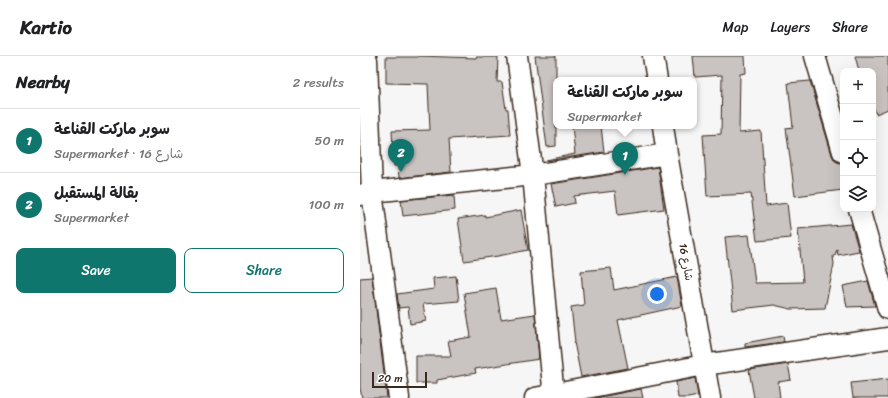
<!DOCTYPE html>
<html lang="en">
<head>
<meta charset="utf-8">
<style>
	:root { --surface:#fff; --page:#f2f2f2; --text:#202124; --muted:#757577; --line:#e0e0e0; --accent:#0f766e }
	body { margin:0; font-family:Sriracha,"Playpen Sans Arabic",sans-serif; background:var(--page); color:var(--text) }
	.controls { position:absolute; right:12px; top:12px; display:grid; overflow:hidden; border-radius:8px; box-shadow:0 4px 16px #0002 }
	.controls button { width:36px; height:36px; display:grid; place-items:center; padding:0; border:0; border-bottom:1px solid var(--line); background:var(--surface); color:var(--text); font:20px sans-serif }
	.scale { position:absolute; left:12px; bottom:10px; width:55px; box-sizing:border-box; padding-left:4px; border:2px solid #3b2a1e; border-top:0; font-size:11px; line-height:14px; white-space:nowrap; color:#3b2a1e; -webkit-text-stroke:3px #fff; paint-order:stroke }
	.you { position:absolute; left:297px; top:238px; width:14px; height:14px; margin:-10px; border:3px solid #fff; border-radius:50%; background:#1a73e8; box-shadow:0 0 0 6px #1a73e833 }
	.badge { display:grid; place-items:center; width:26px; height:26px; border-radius:50%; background:var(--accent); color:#fff; font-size:13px; font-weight:700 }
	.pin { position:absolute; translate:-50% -33px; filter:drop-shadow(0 1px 2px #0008) }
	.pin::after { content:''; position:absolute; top:21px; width:14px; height:12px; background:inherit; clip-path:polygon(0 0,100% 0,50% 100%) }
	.popup { position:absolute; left:193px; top:21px; width:144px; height:52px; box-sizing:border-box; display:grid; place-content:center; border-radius:8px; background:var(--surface); filter:drop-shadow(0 1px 3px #0005); font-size:13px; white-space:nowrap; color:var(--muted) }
	.popup b { font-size:15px; color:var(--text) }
	.popup::after { content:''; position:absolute; left:50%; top:100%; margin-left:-8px; border:8px solid transparent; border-top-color:var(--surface) }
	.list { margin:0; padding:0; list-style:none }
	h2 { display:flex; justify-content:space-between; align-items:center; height:52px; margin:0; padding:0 16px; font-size:17px }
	h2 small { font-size:13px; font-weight:400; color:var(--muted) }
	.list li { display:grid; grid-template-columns:26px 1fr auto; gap:12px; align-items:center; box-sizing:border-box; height:64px; padding:0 16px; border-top:1px solid var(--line) }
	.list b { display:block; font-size:15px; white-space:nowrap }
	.list p { margin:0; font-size:13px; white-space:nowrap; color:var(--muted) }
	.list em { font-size:13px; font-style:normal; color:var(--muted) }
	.actions { display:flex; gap:8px; padding:12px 16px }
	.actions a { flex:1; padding:9px 0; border:1px solid var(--accent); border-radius:8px; text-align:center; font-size:14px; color:var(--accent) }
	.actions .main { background:var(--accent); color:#fff }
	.icon { flex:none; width:22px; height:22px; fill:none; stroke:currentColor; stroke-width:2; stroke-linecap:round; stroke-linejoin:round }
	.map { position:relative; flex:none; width:528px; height:342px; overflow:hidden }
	header { display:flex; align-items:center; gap:24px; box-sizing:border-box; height:56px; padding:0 20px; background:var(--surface); border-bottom:1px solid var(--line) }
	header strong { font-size:19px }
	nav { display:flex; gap:22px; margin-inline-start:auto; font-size:14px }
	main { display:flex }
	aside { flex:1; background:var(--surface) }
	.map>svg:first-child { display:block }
</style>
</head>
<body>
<header>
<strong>Kartio</strong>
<nav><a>Map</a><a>Layers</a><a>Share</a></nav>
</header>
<main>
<aside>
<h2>Nearby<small>2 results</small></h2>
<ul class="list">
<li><span class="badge">1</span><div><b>سوبر ماركت القناعة</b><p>Supermarket · شارع 16</p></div><em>50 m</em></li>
<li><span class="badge">2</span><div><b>بقالة المستقبل</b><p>Supermarket</p></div><em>100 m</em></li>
</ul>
<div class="actions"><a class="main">Save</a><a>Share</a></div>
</aside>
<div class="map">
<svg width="528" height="342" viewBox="0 0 528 342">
	<rect width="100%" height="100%" fill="#f7f6f6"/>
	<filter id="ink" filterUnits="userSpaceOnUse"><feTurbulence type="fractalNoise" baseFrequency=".025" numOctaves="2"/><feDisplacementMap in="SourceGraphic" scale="8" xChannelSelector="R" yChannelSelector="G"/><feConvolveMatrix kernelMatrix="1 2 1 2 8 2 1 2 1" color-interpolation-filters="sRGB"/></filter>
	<g filter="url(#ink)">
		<path fill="#c9c3c1" stroke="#3b2a1e" d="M 58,0 L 116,2 L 116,1 L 138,1 L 137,26 L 142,26 L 146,53 L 148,53 L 150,79 L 89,83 L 91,116 L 39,122 L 38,110 L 34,110 L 32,75 L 70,74 L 68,28 L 26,27 L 26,1 L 58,1 Z
			M 175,0 L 196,0 L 196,90 L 187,91 Z
			M 333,0 L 385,0 L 386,17 L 380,18 L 379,77 L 401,75 L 406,150 L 427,147 L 431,182 L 397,185 L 391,138 L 347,140 L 343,79 L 361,78 L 362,19 L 335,21 Z
			M 495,0 L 528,0 L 528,53 L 516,58 L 513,50 L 513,15 L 499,15 Z
			M 450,25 L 472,99 L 475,105 L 480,107 L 483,107 L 483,134 L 435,140 L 426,72 L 433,71 L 428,27 Z
			M 212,70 L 241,70 L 244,96 L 186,105 L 186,104 L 215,98 Z
			M 298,111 L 304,153 L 258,159 L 255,135 L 214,140 L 215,147 L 196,151 L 191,128 Z
			M 94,139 L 95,154 L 43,160 L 41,144 Z
			M 161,154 L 168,194 L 138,200 L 104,205 L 98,163 L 125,159 L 125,161 Z
			M 491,168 L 499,195 L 478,199 L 477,193 L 475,199 L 473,200 L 474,208 L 465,252 L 431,253 L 414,249 L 373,254 L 365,181 L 389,179 L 395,227 L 443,226 L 438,173 Z
			M 251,212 L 254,234 L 317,221 L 322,250 L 258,264 L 268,312 L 221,321 L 214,286 L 215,286 L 211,251 L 224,249 L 221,215 Z
			M 96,220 L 99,245 L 63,248 L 66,265 L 50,268 L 48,251 L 39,252 L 37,238 L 74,233 L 73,222 Z
			M 12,221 L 27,342 L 2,342 L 0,332 L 0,222 Z
			M 508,225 L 515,250 L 487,251 L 483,230 Z
			M 136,232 L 141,263 L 175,258 L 179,303 L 115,313 L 116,317 L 77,324 L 77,327 L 56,327 L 56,300 L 91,300 L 88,285 L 111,281 L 104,237 Z
			M 423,280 L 424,286 L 385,291 L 385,287 Z
			M 428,308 L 431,324 L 418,326 L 420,342 L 394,342 L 389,314 Z
			M 335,322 L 338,340 L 328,342 L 318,342 L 316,326 Z
			M 528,323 L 528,342 L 493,342 L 491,327 Z
			M 281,333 L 283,342 L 235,342 Z"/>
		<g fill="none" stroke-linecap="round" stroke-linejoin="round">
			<g stroke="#3b2a1e" stroke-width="23">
				<path id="street" d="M 4,0 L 7,4 L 12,136 L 39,342
					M 157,0 L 173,119 L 194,342
					M 293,0 L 297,24
					M 455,0 L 483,96
					M 303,70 L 307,98 L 350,342
					M 0,139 L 12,136 L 173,119 L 307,98
					M 499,153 L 528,253
					M 175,342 L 344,309 L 528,282"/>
			</g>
			<use href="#street" stroke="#fff" stroke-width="20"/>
		</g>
	</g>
	<g text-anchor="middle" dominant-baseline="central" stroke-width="3" stroke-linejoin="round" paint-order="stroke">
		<g font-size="11" fill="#3b2a1e" stroke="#fff">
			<text transform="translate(326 206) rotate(80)">شارع 16</text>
		</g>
	</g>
</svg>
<div class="controls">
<button>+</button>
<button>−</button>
<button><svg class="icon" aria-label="locate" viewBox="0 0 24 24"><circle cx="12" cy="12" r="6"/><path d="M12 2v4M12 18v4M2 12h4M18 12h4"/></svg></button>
<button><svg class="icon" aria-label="layers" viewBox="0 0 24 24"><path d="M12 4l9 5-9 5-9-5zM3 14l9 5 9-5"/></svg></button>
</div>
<div class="scale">20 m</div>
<div class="you"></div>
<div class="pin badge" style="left:265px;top:119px">1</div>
<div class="popup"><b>سوبر ماركت القناعة</b>Supermarket</div>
<div class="pin badge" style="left:41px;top:116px">2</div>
</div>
</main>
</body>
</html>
